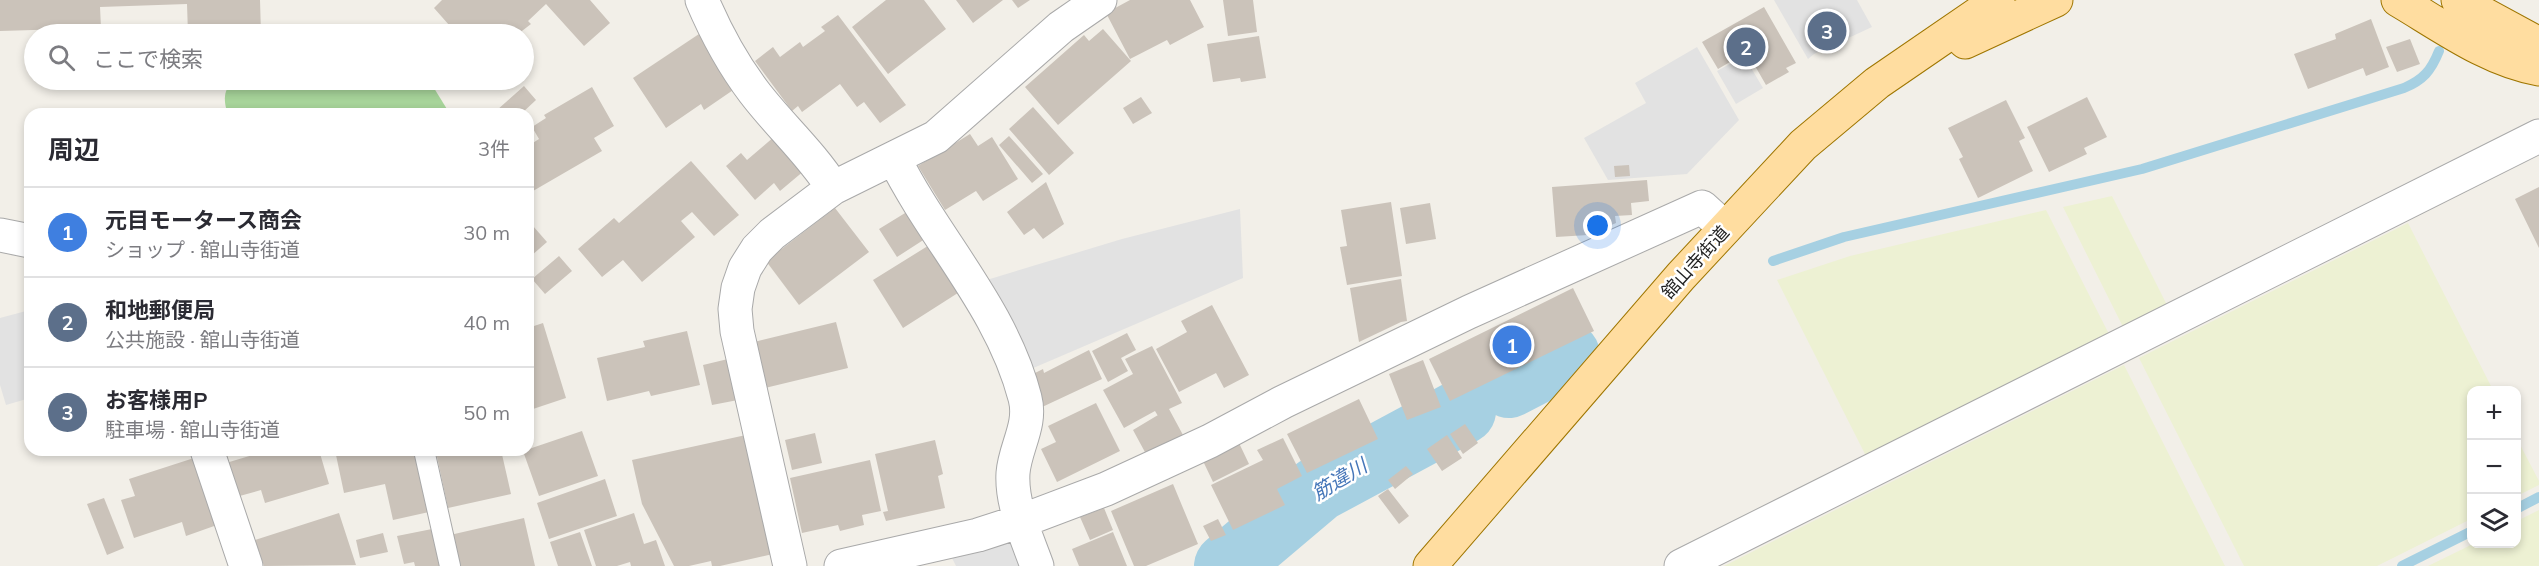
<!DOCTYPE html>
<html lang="ja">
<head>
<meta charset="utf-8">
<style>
	:root { --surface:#fff; --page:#f2f2f3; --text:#2b2b33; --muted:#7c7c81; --line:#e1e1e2; --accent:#db2777 }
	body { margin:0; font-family:Mulish,"Noto Sans JP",sans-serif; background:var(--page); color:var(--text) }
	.controls { position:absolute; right:18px; bottom:18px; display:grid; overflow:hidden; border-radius:12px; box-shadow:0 3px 9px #0003 }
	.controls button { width:54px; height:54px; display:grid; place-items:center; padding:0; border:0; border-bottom:2px solid var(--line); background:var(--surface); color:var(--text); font:30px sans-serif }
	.you { position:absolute; left:1598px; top:226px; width:21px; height:21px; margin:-15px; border:4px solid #fff; border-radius:50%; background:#1a73e8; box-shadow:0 0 0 9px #1a73e833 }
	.badge { display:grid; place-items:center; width:39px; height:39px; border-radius:50%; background:var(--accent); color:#fff; font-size:20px; font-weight:700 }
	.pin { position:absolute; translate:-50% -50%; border:3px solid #fff; box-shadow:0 2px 6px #0006 }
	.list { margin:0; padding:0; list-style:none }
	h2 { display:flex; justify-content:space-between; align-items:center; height:78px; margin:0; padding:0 24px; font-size:26px }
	h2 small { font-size:20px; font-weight:400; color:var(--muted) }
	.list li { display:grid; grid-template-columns:39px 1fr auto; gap:18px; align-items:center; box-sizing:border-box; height:90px; padding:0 24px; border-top:2px solid var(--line) }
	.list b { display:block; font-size:22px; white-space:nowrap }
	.list p { margin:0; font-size:20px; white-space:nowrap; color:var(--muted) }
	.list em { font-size:20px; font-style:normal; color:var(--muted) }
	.icon { flex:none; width:33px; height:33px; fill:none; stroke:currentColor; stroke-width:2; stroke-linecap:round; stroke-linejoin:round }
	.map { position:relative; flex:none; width:2539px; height:566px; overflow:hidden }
	.search { position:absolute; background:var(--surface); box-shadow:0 3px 9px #0003; left:24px; top:24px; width:510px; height:66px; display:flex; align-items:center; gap:15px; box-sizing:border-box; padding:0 21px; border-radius:33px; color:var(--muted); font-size:22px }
	.panel { position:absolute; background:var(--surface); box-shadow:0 3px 9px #0003; left:24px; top:108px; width:510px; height:348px; border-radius:18px }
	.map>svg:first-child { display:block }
</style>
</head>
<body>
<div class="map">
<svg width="2539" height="566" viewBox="0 0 2539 566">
	<rect width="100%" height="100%" fill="#f2efe8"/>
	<path fill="#edf1d3" d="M 2112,196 L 2169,309 L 2125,331 L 2063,207 Z
		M 2046,210 L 2111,338 L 1868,460 L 1777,280 L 1850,256 Z
		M 2408,223 L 2493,390 L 2472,390 L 2471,519 L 2377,566 L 2244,566 L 2139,358 Z
		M 2124,365 L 2225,566 L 1724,566 Z
		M 2516,437 L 2539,481 L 2539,485 L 2517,496 Z
		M 2539,510 L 2539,566 L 2428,566 L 2473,544 L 2516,544 L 2517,521 Z"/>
	<path fill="#a7d49a" d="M 235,80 L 429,80 L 450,114 L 228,114 C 223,101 223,88 235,80 Z"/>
	<path fill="#e2e2e2" d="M 1774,0 L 1857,0 L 1872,27 L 1814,54 L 1808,59 Z
		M 1697,47 L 1739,120 L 1687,174 L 1608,180 L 1584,138 L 1646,103 L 1635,83 Z
		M 1744,56 L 1763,88 L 1736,104 L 1717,71 Z
		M 1240,209 L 1243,278 L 1024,372 L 980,282 L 1122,239 Z
		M 30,310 L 30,398 L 6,405 L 0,385 L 0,318 Z
		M 1019,540 L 1028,566 L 956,566 L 952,558 Z"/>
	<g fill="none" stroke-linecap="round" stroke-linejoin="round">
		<path stroke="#a6d0e2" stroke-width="10" d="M 1773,261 L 1844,237 L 2142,169 L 2404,88 C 2423,80 2431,71 2439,51
			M 2516,509 L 2539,497
			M 2402,566 L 2472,531"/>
		<path stroke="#a6d0e2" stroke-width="66" d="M 1509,385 L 1567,355
			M 1227,566 L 1318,489 L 1463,411"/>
	</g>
	<path fill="#cbc3ba" d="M 0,0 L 260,0 L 261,34 L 188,34 L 187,4 L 100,7 L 101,28 L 0,31 Z
		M 442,0 L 590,0 L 610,23 L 584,46 L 546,4 L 528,21 L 531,24 L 518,34 L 513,34 L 508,29 L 502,34 L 457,34 L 434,8 Z
		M 886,0 L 924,0 L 946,29 L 888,74 L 852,27 Z
		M 956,0 L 1003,0 L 973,23 Z
		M 1012,0 L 1030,0 L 1018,8 Z
		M 1130,0 L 1190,0 L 1204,27 L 1170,45 L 1167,40 L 1130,59 L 1106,13 Z
		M 1223,0 L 1253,0 L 1257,32 L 1228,36 Z
		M 1764,7 L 1796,63 L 1786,68 L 1789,72 L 1766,85 L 1747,52 L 1718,69 L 1702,42 Z
		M 838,15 L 906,105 L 880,123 L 864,102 L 857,107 L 840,84 L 802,112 L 798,106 L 792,111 L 755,61 L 773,47 L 780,57 L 800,42 L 803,47 L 825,31 L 821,27 Z
		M 2371,19 L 2389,67 L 2366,76 L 2363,68 L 2308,89 L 2294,54 L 2336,39 L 2335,34 Z
		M 1103,29 L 1131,61 L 1058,125 L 1025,87 L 1084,35 L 1089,41 Z
		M 702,32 L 739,86 L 704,110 L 701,104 L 666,128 L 633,78 Z
		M 1259,36 L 1266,78 L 1241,82 L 1240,78 L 1213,82 L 1207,44 Z
		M 2410,39 L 2420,64 L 2397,72 L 2386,47 Z
		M 524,86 L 536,100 L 521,114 L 500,114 L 497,110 Z
		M 592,87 L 614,126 L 594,138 L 602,151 L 533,191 L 528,197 L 528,146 L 539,139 L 532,127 L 546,118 L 544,115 Z
		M 1141,97 L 1152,113 L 1133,124 L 1123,108 Z
		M 2087,97 L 2107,137 L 2084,148 L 2087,154 L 2049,172 L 2027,127 Z
		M 2006,100 L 2025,138 L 2019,141 L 2033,171 L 1978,198 L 1959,159 L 1963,157 L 1948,128 Z
		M 1033,107 L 1074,153 L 1049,175 L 1009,129 Z
		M 970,134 L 978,146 L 992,137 L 1018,179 L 983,201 L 976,191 L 945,210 L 918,166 Z
		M 775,136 L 805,170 L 780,191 L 774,183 L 755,200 L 726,166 L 741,153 L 747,160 Z
		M 1009,136 L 1043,174 L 1032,183 L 999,145 Z
		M 691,161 L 739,215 L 714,236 L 692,212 L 681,221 L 695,237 L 642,282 L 623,260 L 602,277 L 578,249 L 614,218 L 619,223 Z
		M 1629,165 L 1630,176 L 1615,177 L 1614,166 Z
		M 1647,180 L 1649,201 L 1631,203 L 1632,215 L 1615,216 L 1616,223 L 1588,235 L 1556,237 L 1552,187 Z
		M 1046,182 L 1064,224 L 1043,239 L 1034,228 L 1024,235 L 1007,212 Z
		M 2539,187 L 2539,248 L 2515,199 Z
		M 1391,202 L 1402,276 L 1347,285 L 1340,247 L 1347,246 L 1341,210 Z
		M 1430,203 L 1436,239 L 1406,244 L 1400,208 Z
		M 835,208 L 869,252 L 799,305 L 766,261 Z
		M 910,210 L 928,237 L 897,257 L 879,229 Z
		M 533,226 L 547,242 L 531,256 L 528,253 L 528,231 Z
		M 931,244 L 961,291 L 903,328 L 873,280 Z
		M 559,256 L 572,271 L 545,294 L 532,279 Z
		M 1401,279 L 1407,321 L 1401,322 L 1359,342 L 1350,288 Z
		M 1573,288 L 1594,331 L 1450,401 L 1429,359 Z
		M 1212,305 L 1249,375 L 1224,388 L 1216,373 L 1179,392 L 1156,349 L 1187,332 L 1181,321 Z
		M 836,322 L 848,368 L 765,388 L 754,342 Z
		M 543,323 L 566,398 L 533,409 L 528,392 L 528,328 Z
		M 687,331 L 700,385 L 651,396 L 649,391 L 607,401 L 597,358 L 645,347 L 643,341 Z
		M 1127,333 L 1136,350 L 1121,358 L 1128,371 L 1108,382 L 1092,351 Z
		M 1152,346 L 1182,403 L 1169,409 L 1183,435 L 1146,454 L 1133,430 L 1163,412 L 1158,416 L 1155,411 L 1124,428 L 1103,390 L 1133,374 L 1125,359 Z
		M 1089,350 L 1102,379 L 1040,408 L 1025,378 L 1043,369 L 1044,373 Z
		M 728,359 L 738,400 L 712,405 L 703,365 Z
		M 1423,360 L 1441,407 L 1407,420 L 1389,374 Z
		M 1359,399 L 1378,439 L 1307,473 L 1287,434 Z
		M 1096,403 L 1120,451 L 1057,482 L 1041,449 L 1056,442 L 1048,426 Z
		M 1465,424 L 1478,443 L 1463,454 L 1450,434 Z
		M 582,431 L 598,476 L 539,496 L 523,451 Z
		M 815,433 L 822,463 L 792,470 L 785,440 Z
		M 746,435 L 773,554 L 720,566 L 712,566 L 711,561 L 689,566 L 674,566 L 642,504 L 632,460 Z
		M 1447,435 L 1462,458 L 1442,471 L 1427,449 Z
		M 1283,438 L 1302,476 L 1277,489 L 1285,505 L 1233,530 L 1211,485 L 1263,460 L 1257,450 Z
		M 935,440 L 943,474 L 938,476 L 945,508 L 886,521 L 883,512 L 888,511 L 875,454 Z
		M 1239,443 L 1249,464 L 1213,482 L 1203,461 Z
		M 269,450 L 319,450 L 329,484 L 265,503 L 261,490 L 236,497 L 226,463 Z
		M 361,450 L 415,450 L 429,512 L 393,520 L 385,484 L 344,493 L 336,455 Z
		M 447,450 L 501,450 L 511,494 L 448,508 L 436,452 Z
		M 194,458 L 217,525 L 186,536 L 182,522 L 134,538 L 121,500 L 135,496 L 129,479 Z
		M 870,460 L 881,511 L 862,515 L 864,525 L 840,531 L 838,525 L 802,533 L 790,478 Z
		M 1406,466 L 1413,474 L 1395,489 L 1388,480 Z
		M 605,479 L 617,516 L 549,539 L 537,503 Z
		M 1173,484 L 1198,544 L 1146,566 L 1134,566 L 1111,511 Z
		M 1388,489 L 1409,516 L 1399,524 L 1378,496 Z
		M 104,498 L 124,548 L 107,555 L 87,504 Z
		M 1104,508 L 1113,530 L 1090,540 L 1080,517 Z
		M 339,513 L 356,565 L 264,566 L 255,540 Z
		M 634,513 L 644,544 L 656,540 L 665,566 L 631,566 L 630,562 L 617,566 L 596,566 L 584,530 Z
		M 524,518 L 535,566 L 457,566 L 450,535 Z
		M 1218,519 L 1226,535 L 1211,541 L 1203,526 Z
		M 432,529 L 441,566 L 415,566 L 414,562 L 404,564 L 397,536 Z
		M 580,532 L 592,566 L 558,566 L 550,542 Z
		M 1113,532 L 1127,566 L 1079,566 L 1072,549 Z
		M 383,533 L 388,552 L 360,558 L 356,540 Z"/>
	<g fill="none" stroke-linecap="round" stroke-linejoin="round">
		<g stroke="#a9a9a9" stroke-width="22">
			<path id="service" d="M 424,450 L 450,566"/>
		</g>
		<g stroke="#a9a9a9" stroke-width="35">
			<path id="minor" d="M 702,0 C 716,33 732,63 754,92 C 779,125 811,153 833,188
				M 894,158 C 934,239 1002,308 1025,398 C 1032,425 1015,447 1013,473 C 1011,504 1027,538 1037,566
				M 0,235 L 30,241
				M 207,450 L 246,566
				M 790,566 L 737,331 L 735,309 L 738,288 L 745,268 L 757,249 L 772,234 L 833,188 L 936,137 L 1061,27 L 1100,0
				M 841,566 L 978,535 L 1021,521 L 1106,489 L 1210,441 L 1283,402 L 1469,312 L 1702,207 L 1725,228
				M 1681,566 L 2539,136"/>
		</g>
		<g stroke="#9f7600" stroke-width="35">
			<path id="primary" d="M 2398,0 C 2442,26 2488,60 2539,69
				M 2458,0 L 2539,44
				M 1965,42 L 2056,0
				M 1430,566 L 1681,276 L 1803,145 L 1877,83 L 1998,0"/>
		</g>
		<use href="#service" stroke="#fff" stroke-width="20"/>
		<use href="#minor" stroke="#fff" stroke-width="33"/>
		<use href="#primary" stroke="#ffdda0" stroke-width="33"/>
	</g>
	<g text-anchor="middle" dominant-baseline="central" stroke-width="5" stroke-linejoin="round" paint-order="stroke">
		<g font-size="18" fill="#222" stroke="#fff">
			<text transform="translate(1695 262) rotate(-48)">舘山寺街道</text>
		</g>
		<g font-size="20" font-style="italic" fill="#4677b9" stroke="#fff">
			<text transform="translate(1339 479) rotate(-31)">筋違川</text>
		</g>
	</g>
</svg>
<div class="controls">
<button>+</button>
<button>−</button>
<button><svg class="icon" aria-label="layers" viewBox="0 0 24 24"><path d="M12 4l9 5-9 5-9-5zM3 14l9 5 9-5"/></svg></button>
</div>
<div class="you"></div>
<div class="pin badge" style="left:1512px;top:345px;background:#3f7fe0">1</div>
<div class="pin badge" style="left:1746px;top:47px;background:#5c6f8a">2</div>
<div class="pin badge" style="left:1827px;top:31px;background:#5c6f8a">3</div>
<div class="search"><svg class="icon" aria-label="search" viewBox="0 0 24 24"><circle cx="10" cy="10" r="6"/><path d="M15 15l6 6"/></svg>ここで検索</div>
<section class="panel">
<h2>周辺<small>3件</small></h2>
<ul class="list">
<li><span class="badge" style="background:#3f7fe0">1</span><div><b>元目モータース商会</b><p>ショップ · 舘山寺街道</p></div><em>30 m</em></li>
<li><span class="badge" style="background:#5c6f8a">2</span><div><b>和地郵便局</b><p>公共施設 · 舘山寺街道</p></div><em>40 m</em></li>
<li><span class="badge" style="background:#5c6f8a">3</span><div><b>お客様用P</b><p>駐車場 · 舘山寺街道</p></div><em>50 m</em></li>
</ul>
</section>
</div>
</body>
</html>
